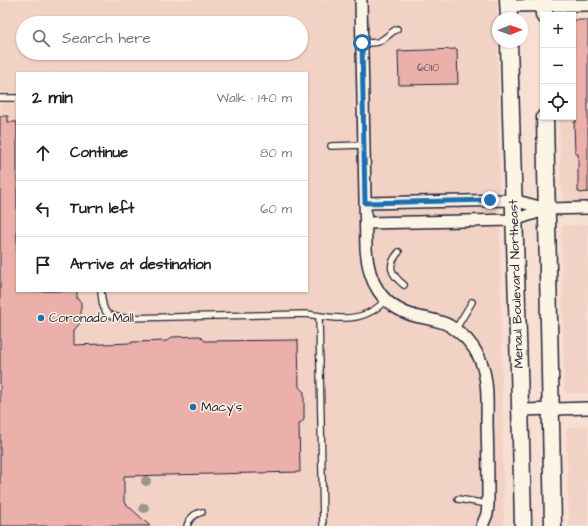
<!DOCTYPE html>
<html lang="en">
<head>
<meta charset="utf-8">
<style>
	:root { --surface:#fff; --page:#f2f2f2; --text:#202124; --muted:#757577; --line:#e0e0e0 }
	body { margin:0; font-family:"Architects Daughter",sans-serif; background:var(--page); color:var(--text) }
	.controls { position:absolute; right:12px; top:12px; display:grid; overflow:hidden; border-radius:0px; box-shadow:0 1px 3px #0004 }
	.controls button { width:36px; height:36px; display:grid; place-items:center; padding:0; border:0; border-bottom:1px solid var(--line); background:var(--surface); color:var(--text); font:20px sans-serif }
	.compass { position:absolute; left:492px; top:12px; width:36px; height:36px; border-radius:50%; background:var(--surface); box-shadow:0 1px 3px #0004; rotate:89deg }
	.stop { position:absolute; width:12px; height:12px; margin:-9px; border:3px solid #1f6fb2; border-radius:50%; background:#fff }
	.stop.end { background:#1f6fb2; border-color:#fff; box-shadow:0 1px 4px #0008 }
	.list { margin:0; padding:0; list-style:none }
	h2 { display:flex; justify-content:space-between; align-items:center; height:52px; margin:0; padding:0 16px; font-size:17px }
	h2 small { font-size:13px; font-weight:400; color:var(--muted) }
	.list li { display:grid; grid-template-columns:26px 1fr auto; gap:12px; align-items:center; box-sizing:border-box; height:56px; padding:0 16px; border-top:1px solid var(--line) }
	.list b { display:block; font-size:15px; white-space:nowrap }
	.list em { font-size:13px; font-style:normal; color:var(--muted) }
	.icon { flex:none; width:22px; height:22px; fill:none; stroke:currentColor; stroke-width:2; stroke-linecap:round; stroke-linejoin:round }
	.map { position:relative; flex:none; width:588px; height:526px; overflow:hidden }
	.search { position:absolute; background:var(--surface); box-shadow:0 1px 3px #0004; left:16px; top:16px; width:292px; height:44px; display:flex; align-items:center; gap:10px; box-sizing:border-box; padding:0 14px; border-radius:22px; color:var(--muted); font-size:15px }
	.panel { position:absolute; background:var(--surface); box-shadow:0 1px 3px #0004; left:16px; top:72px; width:292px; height:220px; border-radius:0px }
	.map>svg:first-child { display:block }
</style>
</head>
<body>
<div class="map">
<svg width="588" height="526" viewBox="0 0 588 526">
	<rect width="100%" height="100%" fill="#f7e0d3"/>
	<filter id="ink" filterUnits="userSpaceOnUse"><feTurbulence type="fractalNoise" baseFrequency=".025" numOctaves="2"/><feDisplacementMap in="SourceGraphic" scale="8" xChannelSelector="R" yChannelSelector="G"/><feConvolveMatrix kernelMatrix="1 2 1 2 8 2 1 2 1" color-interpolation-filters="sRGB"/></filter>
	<g filter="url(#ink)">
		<path fill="#f3d2c6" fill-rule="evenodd" d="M 0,0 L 497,0 L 504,526 L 0,526 ZM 23,23 L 301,23 L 301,53 L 23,53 ZM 17,73 L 307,73 L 307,291 L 17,291 Z
			M 573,21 L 588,21 L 588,207 L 564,207 L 564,197 L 561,190 L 559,117 L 573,117 Z
			M 588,224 L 588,393 L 568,393 L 564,390 L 561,229 L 565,225 Z
			M 588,426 L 588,526 L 569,526 L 566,432 L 568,428 L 571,427 Z"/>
		<path fill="#ebb0a9" stroke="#22223b" d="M 573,20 L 588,20 L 588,193 L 588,192 L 580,193 L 580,192 L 578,192 L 578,154 L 575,154 L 574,122 L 576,122 Z
			M 457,49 L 458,84 L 399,85 L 398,51 Z
			M 0,116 L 8,116 L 8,122 L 17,122 L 17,291 L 77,291 L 77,299 L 81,302 L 81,322 L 74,330 L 74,345 L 132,343 L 132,342 L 167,341 L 172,337 L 200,336 L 205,341 L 298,340 L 299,387 L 304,392 L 304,420 L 299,424 L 300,472 L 124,476 L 124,502 L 150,526 L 0,526 Z"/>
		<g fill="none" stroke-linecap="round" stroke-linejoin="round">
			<g stroke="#22223b" stroke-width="8">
				<path id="lane" d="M 362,43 C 367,43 373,43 378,42 C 385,39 391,32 397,29
					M 0,98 L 17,98
					M 331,146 L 364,145
					M 399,252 C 387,265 390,274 404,285
					M 101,291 C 103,312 104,317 126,318 L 307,314 C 327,317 350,322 368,313 C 375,310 381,305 386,300
					M 319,316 L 323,526
					M 455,330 L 472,302
					M 458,499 L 488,504
					M 187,526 C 189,518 194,514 202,512"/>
			</g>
			<g stroke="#22223b" stroke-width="14">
				<path id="street" d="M 361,0 L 366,248 C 368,282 381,306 415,316 C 427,319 440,320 450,326 C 462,333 473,345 479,357 C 489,378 487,403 487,425 C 488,452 488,478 488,504 L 487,514 L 482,526
					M 508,6 L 588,5
					M 365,203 L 513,200 L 547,209 L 588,208
					M 366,223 L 514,220 L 547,209
					M 521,410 L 588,408"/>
			</g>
			<g stroke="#22223b" stroke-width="19">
				<path id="secondary" d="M 508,0 L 509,18
					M 544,0 L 544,15
					M 509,42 C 513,203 520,365 523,526
					M 545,117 L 553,526"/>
			</g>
			<use href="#lane" stroke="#fcf5e5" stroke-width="5.5"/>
			<use href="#street" stroke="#fcf5e5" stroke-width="11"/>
			<use href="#secondary" stroke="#fcf5e5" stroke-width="16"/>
		</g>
		<g fill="#9e968d">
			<circle cx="146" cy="481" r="5"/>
			<circle cx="144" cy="508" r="5"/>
		</g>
	</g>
	<g fill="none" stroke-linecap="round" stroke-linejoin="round" filter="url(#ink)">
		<path stroke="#1f6fb2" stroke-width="5" d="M 362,43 L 365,203 L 490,200"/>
	</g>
	<g fill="#1f6fb2" stroke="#fcf5e5" stroke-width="1.5">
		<circle cx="41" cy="318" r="4"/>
		<circle cx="193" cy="407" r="4"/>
	</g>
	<g text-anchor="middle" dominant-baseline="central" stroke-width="3" stroke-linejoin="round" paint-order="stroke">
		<g font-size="11" fill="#544656">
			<text x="428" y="67">6010</text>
		</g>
		<g font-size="13" fill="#22223b" stroke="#fcf5e5">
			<text transform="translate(516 284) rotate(-92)">Menaul Boulevard Northeast</text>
		</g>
		<g font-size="13" fill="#22223b" stroke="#fcf5e5" text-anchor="start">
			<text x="49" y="318">Coronado Mall</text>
			<text x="201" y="407">Macy's</text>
		</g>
	</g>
</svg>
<div class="controls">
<button>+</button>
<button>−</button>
<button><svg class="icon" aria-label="locate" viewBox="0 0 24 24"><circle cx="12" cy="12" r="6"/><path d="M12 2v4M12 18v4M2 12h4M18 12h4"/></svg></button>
</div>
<svg class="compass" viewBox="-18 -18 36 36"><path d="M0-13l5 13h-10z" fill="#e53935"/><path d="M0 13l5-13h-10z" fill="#757577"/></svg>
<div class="stop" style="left:362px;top:43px"></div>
<div class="stop end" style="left:490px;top:200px"></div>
<div class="search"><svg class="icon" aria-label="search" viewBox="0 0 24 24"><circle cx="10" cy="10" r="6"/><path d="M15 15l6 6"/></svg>Search here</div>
<section class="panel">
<h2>2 min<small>Walk · 140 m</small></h2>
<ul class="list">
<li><svg class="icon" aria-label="ahead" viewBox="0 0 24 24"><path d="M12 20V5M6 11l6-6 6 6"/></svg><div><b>Continue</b></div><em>80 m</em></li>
<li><svg class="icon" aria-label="left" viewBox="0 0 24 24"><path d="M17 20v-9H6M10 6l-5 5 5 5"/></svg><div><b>Turn left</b></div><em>60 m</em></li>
<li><svg class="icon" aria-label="arrive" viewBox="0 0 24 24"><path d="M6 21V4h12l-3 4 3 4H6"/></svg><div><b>Arrive at destination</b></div></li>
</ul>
</section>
</div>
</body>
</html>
